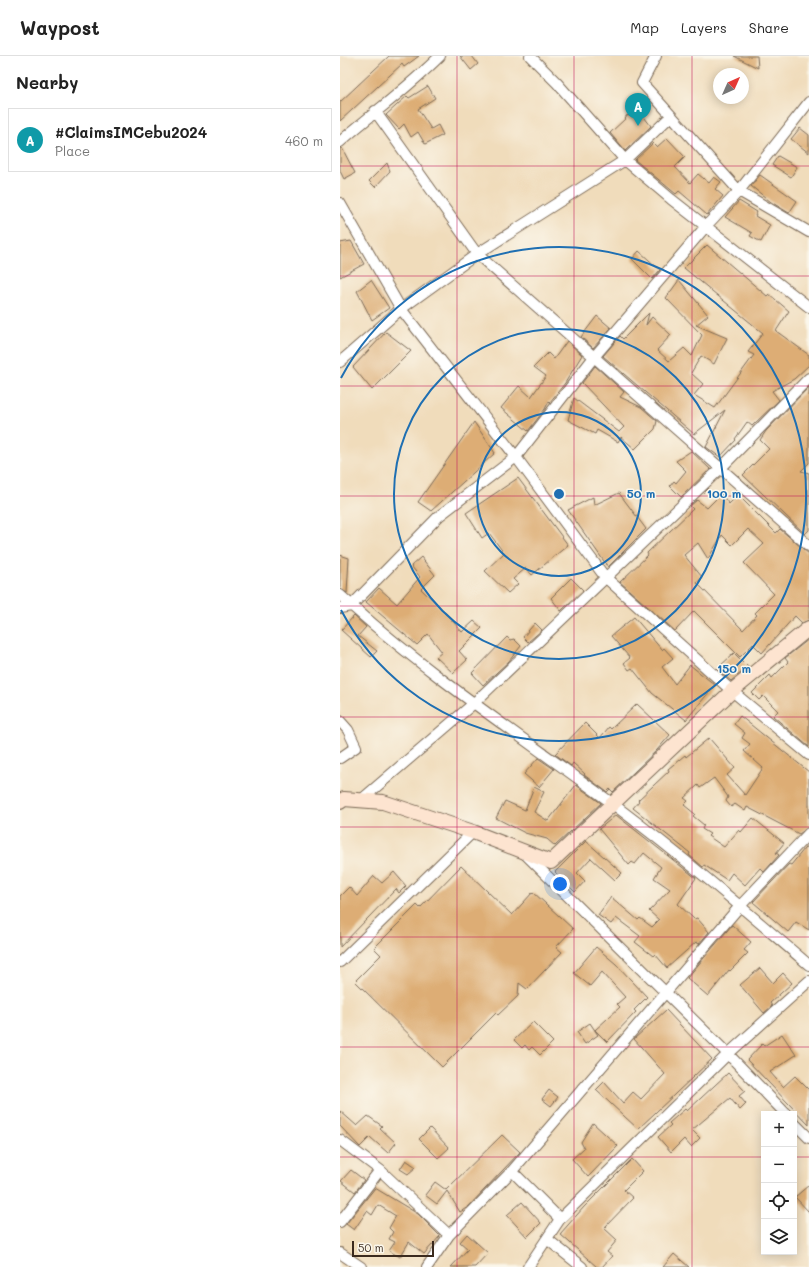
<!DOCTYPE html>
<html lang="en">
<head>
<meta charset="utf-8">
<style>
	:root { --surface:#fff; --page:#f2f2f2; --text:#222; --muted:#767676; --line:#e0e0e0; --accent:#1f6fb2 }
	body { margin:0; font-family:Mali,sans-serif; background:var(--page); color:var(--text) }
	.controls { position:absolute; right:12px; bottom:12px; display:grid; overflow:hidden; border-radius:0px; box-shadow:0 2px 10px #0003 }
	.controls button { width:36px; height:36px; display:grid; place-items:center; padding:0; border:0; border-bottom:1px solid var(--line); background:var(--surface); color:var(--text); font:20px sans-serif }
	.compass { position:absolute; left:373px; top:12px; width:36px; height:36px; border-radius:50%; background:var(--surface); box-shadow:0 2px 10px #0003; rotate:45deg }
	.scale { position:absolute; left:12px; bottom:10px; width:82px; box-sizing:border-box; padding-left:4px; border:2px solid #3b2a1e; border-top:0; font-size:11px; line-height:14px; white-space:nowrap; color:#3b2a1e; -webkit-text-stroke:3px #fbf7ec; paint-order:stroke }
	.you { position:absolute; left:220px; top:828px; width:14px; height:14px; margin:-10px; border:3px solid #fff; border-radius:50%; background:#1a73e8; box-shadow:0 0 0 6px #1a73e833 }
	.badge { display:grid; place-items:center; width:26px; height:26px; border-radius:50%; background:var(--accent); color:#fff; font-size:13px; font-weight:700 }
	.pin { position:absolute; translate:-50% -33px; filter:drop-shadow(0 1px 2px #0008) }
	.pin::after { content:''; position:absolute; top:21px; width:14px; height:12px; background:inherit; clip-path:polygon(0 0,100% 0,50% 100%) }
	.list { margin:0; padding:0; list-style:none }
	h2 { display:flex; justify-content:space-between; align-items:center; height:52px; margin:0; padding:0 16px; font-size:17px }
	h2 small { font-size:13px; font-weight:400; color:var(--muted) }
	.list li { display:grid; grid-template-columns:26px 1fr auto; gap:12px; align-items:center; box-sizing:border-box; height:64px; margin:0 8px 8px; padding:0 8px; border:1px solid var(--line); border-radius:0px }
	.list b { display:block; font-size:15px; white-space:nowrap }
	.list p { margin:0; font-size:13px; white-space:nowrap; color:var(--muted) }
	.list em { font-size:13px; font-style:normal; color:var(--muted) }
	.icon { flex:none; width:22px; height:22px; fill:none; stroke:currentColor; stroke-width:2; stroke-linecap:round; stroke-linejoin:round }
	.map { position:relative; flex:none; width:469px; height:1211px; overflow:hidden }
	header { display:flex; align-items:center; gap:24px; box-sizing:border-box; height:56px; padding:0 20px; background:var(--surface); border-bottom:1px solid var(--line) }
	header strong { font-size:19px }
	nav { display:flex; gap:22px; margin-inline-start:auto; font-size:14px }
	main { display:flex }
	aside { flex:1; background:var(--surface) }
	.map>svg:first-child { display:block }
</style>
</head>
<body>
<header>
<strong>Waypost</strong>
<nav><a>Map</a><a>Layers</a><a>Share</a></nav>
</header>
<main>
<aside>
<h2>Nearby<small></small></h2>
<ul class="list">
<li><span class="badge" style="background:#0f9aa8">A</span><div><b>#ClaimsIMCebu2024</b><p>Place</p></div><em>460 m</em></li>
</ul>
</aside>
<div class="map">
<svg width="469" height="1211" viewBox="0 0 469 1211">
	<rect width="100%" height="100%" fill="#fbf7ec"/>
	<filter id="ink" filterUnits="userSpaceOnUse"><feTurbulence type="fractalNoise" baseFrequency=".025" numOctaves="2"/><feDisplacementMap in="SourceGraphic" scale="8" xChannelSelector="R" yChannelSelector="G"/><feConvolveMatrix kernelMatrix="1 2 1 2 8 2 1 2 1" color-interpolation-filters="sRGB"/></filter>
	<filter id="wash" filterUnits="userSpaceOnUse"><feTurbulence type="fractalNoise" baseFrequency=".012" numOctaves="4" result="noise"/><feDisplacementMap in="SourceGraphic" scale="16" xChannelSelector="R" yChannelSelector="G"/><feGaussianBlur stdDeviation="0.9" result="paint"/><feColorMatrix in="noise" values="0 0 0 0 0 0 0 0 0 0 0 0 0 0 0 0 0 1.4 0 .05"/><feComposite in="paint" operator="in"/></filter>
	<g filter="url(#wash)">
		<rect width="100%" height="100%" fill="#f0dcbb"/>
		<g id="blocks">
			<path fill="#ddad74" fill-rule="evenodd" d="M 49,0 L 79,0 L 64,11 L 62,8 L 0,65 L 0,46 Z
				M 120,0 L 132,0 L 138,8 L 131,14 Z
				M 394,0 L 417,0 L 418,12 Z
				M 88,30 L 95,42 L 78,53 L 91,73 L 98,69 L 103,79 L 85,88 L 78,76 L 71,81 L 64,68 L 59,73 L 46,59 L 67,40 L 69,42 Z
				M 301,57 L 311,70 L 285,95 L 270,77 L 286,62 L 286,60 Z
				M 460,72 L 469,79 L 469,97 L 451,83 Z
				M 327,82 L 345,101 L 335,111 L 350,127 L 358,118 L 369,127 L 374,121 L 381,126 L 375,133 L 383,140 L 367,159 L 339,135 L 336,138 L 295,104 L 313,87 L 317,91 Z
				M 0,92 L 2,92 L 15,117 L 4,123 L 0,115 Z
				M 438,100 L 457,111 L 451,121 L 432,109 Z
				M 47,107 L 50,115 L 35,131 L 29,125 Z
				M 420,119 L 457,145 L 449,157 L 431,146 L 411,130 Z
				M 399,145 L 417,156 L 415,160 L 430,169 L 421,186 L 410,180 L 412,177 L 385,161 Z
				M 11,185 L 24,208 L 0,221 L 0,187 Z
				M 367,189 L 427,240 L 429,238 L 449,255 L 436,275 L 469,299 L 469,309 L 454,323 L 432,335 L 439,344 L 412,370 L 407,366 L 395,383 L 396,384 L 380,401 L 366,391 L 385,354 L 354,378 L 263,300 L 280,280 L 283,283 L 309,257 L 306,269 L 312,261 L 331,279 L 317,294 L 329,305 L 344,292 L 352,300 L 362,279 L 326,242 L 339,224 L 368,259 L 356,269 L 387,282 L 374,308 L 361,300 L 351,317 L 363,328 L 354,339 L 375,352 L 414,299 L 408,296 L 423,277 L 344,212 Z
				M 299,195 L 320,214 L 312,223 L 292,203 Z
				M 31,224 L 49,252 L 32,264 L 17,235 Z
				M 257,260 L 271,272 L 253,292 L 241,281 Z
				M 46,276 L 71,295 L 32,334 L 13,311 Z
				M 227,285 L 242,299 L 225,327 L 210,346 L 209,345 L 205,353 L 188,375 L 161,352 L 179,330 L 191,341 L 206,320 L 194,311 L 208,297 L 214,303 Z
				M 255,310 L 284,336 L 280,341 L 301,351 L 317,365 L 315,373 L 295,393 L 281,381 L 278,386 L 257,374 L 255,378 L 228,364 L 234,342 L 279,376 L 284,371 L 242,327 Z
				M 469,331 L 469,407 L 461,415 L 469,417 L 469,474 L 465,478 L 403,419 L 429,393 L 420,384 L 426,375 Z
				M 134,366 L 155,397 L 91,455 L 78,446 Z
				M 351,395 L 370,413 L 341,441 L 330,430 L 334,425 L 336,427 L 346,415 L 336,405 Z
				M 178,422 L 228,489 L 192,519 L 186,512 L 173,523 L 178,528 L 168,537 L 145,515 L 164,497 L 149,477 L 142,482 L 126,457 Z
				M 279,437 L 306,473 L 268,511 L 228,454 L 253,441 L 254,449 Z
				M 381,438 L 389,448 L 398,439 L 436,477 L 440,473 L 469,498 L 469,564 L 462,567 L 455,560 L 422,597 L 413,588 L 400,601 L 354,555 L 335,575 L 280,526 L 308,499 L 307,497 L 353,453 L 350,450 L 357,444 L 367,452 ZM 408,473 L 424,488 L 404,507 L 434,538 L 415,557 L 417,559 L 403,574 L 357,527 L 362,521 L 344,499 L 358,487 L 368,503 L 382,479 L 392,489 Z
				M 0,499 L 9,502 L 7,537 L 0,533 Z
				M 81,501 L 95,519 L 81,533 L 99,550 L 122,576 L 134,565 L 142,572 L 119,595 L 127,604 L 113,617 L 96,601 L 102,596 L 88,578 L 77,589 L 26,546 L 39,532 L 57,548 L 80,521 L 71,510 Z
				M 231,522 L 243,534 L 221,555 L 211,542 Z
				M 14,560 L 26,571 L 18,580 L 37,595 L 31,601 L 1,574 Z
				M 294,561 L 322,594 L 324,592 L 333,602 L 322,611 L 335,628 L 350,609 L 375,629 L 346,664 L 312,637 L 292,612 L 289,614 L 284,607 L 290,602 L 271,580 Z
				M 195,567 L 202,574 L 188,586 L 183,581 Z
				M 167,581 L 170,584 L 174,583 L 181,590 L 169,605 L 143,629 L 132,617 Z
				M 469,583 L 469,691 L 433,660 L 438,655 L 423,640 L 419,644 L 412,637 L 430,619 L 432,622 L 448,606 L 445,602 Z
				M 394,597 L 408,611 L 391,625 L 377,613 Z
				M 297,648 L 330,679 L 317,694 L 273,736 L 270,733 L 267,736 L 244,719 L 245,718 L 233,707 L 231,710 L 215,698 L 245,667 L 260,682 L 269,671 L 271,673 Z
				M 400,660 L 469,716 L 469,771 L 459,778 L 407,751 L 405,755 L 395,748 L 391,751 L 386,745 L 388,741 L 386,738 L 374,722 L 360,732 L 358,729 L 344,742 L 348,745 L 344,749 L 355,758 L 353,760 L 364,769 L 362,773 L 370,778 L 368,780 L 384,791 L 399,774 L 401,776 L 413,762 L 444,787 L 436,797 L 439,799 L 424,816 L 420,812 L 405,829 L 392,817 L 387,824 L 364,809 L 363,811 L 349,799 L 350,797 L 293,752 L 299,745 L 298,744 L 329,715 L 328,713 L 345,699 L 346,701 L 369,682 L 395,712 L 387,719 L 405,739 L 423,712 L 404,695 L 410,688 L 402,682 L 405,677 L 394,668 Z
				M 198,702 L 214,713 L 199,731 L 184,718 Z
				M 236,729 L 261,747 L 215,790 L 207,783 L 185,777 L 156,762 L 165,745 L 185,754 L 194,731 L 204,736 L 194,756 L 208,765 Z
				M 276,759 L 356,822 L 338,848 L 354,863 L 357,862 L 369,876 L 359,888 L 356,886 L 327,912 L 315,898 L 313,900 L 295,886 L 300,880 L 276,862 L 271,868 L 258,859 L 271,841 L 298,864 L 300,862 L 312,871 L 319,864 L 309,855 L 330,833 L 314,822 L 321,811 L 304,797 L 295,808 L 292,806 L 289,809 L 259,773 Z
				M 246,785 L 282,817 L 275,824 L 251,802 L 237,817 L 245,825 L 235,836 L 215,816 Z
				M 469,787 L 469,874 L 456,866 L 448,876 L 413,846 L 449,808 L 451,809 Z
				M 121,810 L 172,859 L 193,836 L 233,873 L 216,891 L 222,896 L 187,933 L 179,927 L 178,940 L 158,959 L 156,957 L 102,1011 L 15,925 L 41,899 L 34,892 L 77,849 L 80,852 Z
				M 54,816 L 66,830 L 59,837 L 56,833 L 0,891 L 0,840 L 9,831 L 17,840 L 34,820 L 42,827 Z
				M 392,869 L 411,886 L 404,894 L 408,897 L 390,915 L 389,914 L 368,940 L 347,922 Z
				M 256,891 L 276,908 L 307,941 L 294,954 L 296,956 L 267,986 L 255,974 L 280,951 L 277,948 L 285,941 L 262,916 L 250,930 L 234,917 Z
				M 420,912 L 433,927 L 443,917 L 452,927 L 430,947 L 432,950 L 424,957 L 400,929 Z
				M 326,954 L 372,1003 L 298,1073 L 256,1034 L 264,1026 L 283,1047 L 293,1036 L 301,1043 L 325,1018 L 294,983 Z
				M 193,966 L 213,986 L 200,999 L 192,991 L 189,994 L 185,989 L 182,992 L 174,984 Z
				M 250,967 L 258,979 L 245,988 L 237,976 Z
				M 442,978 L 456,999 L 430,1016 L 443,1031 L 455,1020 L 469,1034 L 469,1069 L 407,1004 L 422,988 L 424,990 Z
				M 388,1017 L 405,1035 L 399,1040 L 406,1048 L 400,1054 L 390,1042 L 352,1074 L 360,1082 L 351,1091 L 344,1083 L 331,1096 L 318,1081 L 331,1069 L 329,1067 L 345,1053 L 347,1055 Z
				M 209,1034 L 218,1041 L 211,1050 L 202,1043 Z
				M 0,1055 L 17,1070 L 28,1060 L 42,1070 L 40,1072 L 56,1087 L 48,1097 L 30,1081 L 20,1091 L 0,1070 Z
				M 253,1067 L 278,1090 L 248,1121 L 232,1103 L 244,1092 L 241,1086 Z
				M 90,1072 L 109,1092 L 98,1102 L 79,1083 Z
				M 162,1079 L 180,1096 L 128,1151 L 120,1156 L 107,1135 L 97,1148 L 85,1139 L 95,1126 L 106,1134 Z
				M 292,1103 L 303,1115 L 284,1134 L 293,1142 L 264,1172 L 277,1184 L 267,1196 L 272,1200 L 262,1211 L 257,1211 L 220,1178 L 244,1151 Z
				M 66,1104 L 76,1111 L 68,1118 L 60,1113 Z
				M 11,1114 L 24,1124 L 15,1136 L 1,1125 Z
				M 469,1129 L 469,1156 L 455,1141 Z
				M 35,1132 L 78,1158 L 100,1180 L 84,1198 L 69,1186 L 60,1201 L 49,1195 L 55,1186 L 49,1183 L 53,1176 L 49,1172 L 56,1160 L 38,1149 L 32,1159 L 27,1155 L 14,1174 L 6,1168 Z
				M 182,1146 L 201,1167 L 187,1181 L 167,1159 Z
				M 127,1178 L 148,1197 L 135,1211 L 111,1211 L 128,1193 L 120,1186 Z
				M 334,1198 L 349,1211 L 323,1211 Z"/>
		</g>
	</g>
	<g filter="url(#ink)">
		<use href="#blocks" fill-opacity="0" stroke="#7a6855" stroke-width="1"/>
		<g fill="none" stroke-linecap="round" stroke-linejoin="round">
			<g stroke="#7a6855" stroke-width="12">
				<path id="street" d="M 190,0 L 217,27 L 285,104 L 331,143 L 469,251
					M 316,0 L 302,27 L 399,135 L 469,176
					M 35,55 L 137,198 L 469,490
					M 0,86 C 33,57 69,31 100,0
					M 0,147 L 61,253 L 176,401 L 265,521 L 392,635 L 469,699
					M 0,306 L 61,253 L 137,198 L 285,104 L 331,60
					M 0,539 C 85,617 181,680 273,748 C 341,799 405,854 469,909
					M 0,552 L 11,550 L 99,460 L 176,401 L 254,301 L 367,169 L 399,135 L 469,46
					M 0,665 L 8,674 L 16,691 L 0,702
					M 21,744 L 133,648 L 381,412 L 469,322
					M 185,798 L 388,998 L 446,1058
					M 0,906 L 133,776
					M 454,1067 L 469,1082
					M 0,1084 L 40,1114 L 109,1179
					M 172,1115 L 220,1163
					M 0,1166 L 40,1114
					M 207,1183 L 242,1211
					M 0,1197 L 21,1211
					M 87,1211 L 109,1179 L 172,1115 L 400,850 L 469,777
					M 188,1211 L 220,1163 L 388,998 L 469,925"/>
			</g>
			<g stroke="#7a6855" stroke-width="16">
				<path id="secondary" d="M 0,746 L 4,743 L 43,746 L 133,776 L 211,806 L 392,635 L 469,572"/>
			</g>
			<use href="#street" stroke="#fff" stroke-width="10"/>
			<use href="#secondary" stroke="#fde4d0" stroke-width="14"/>
		</g>
	</g>
	<path fill="none" stroke="#c2185b" stroke-width="1" stroke-opacity="0.55" d="M 117,0 L 117,1211M 234,0 L 234,1211M 352,0 L 352,1211M 0,110 L 469,110M 0,220 L 469,220M 0,330 L 469,330M 0,440 L 469,440M 0,550 L 469,550M 0,661 L 469,661M 0,771 L 469,771M 0,881 L 469,881M 0,991 L 469,991M 0,1101 L 424,1101M 454,1101 L 469,1101"/>
	<g fill="none" stroke="#1f6fb2" stroke-width="2">
		<circle cx="219" cy="438" r="82"/>
		<circle cx="219" cy="438" r="165"/>
		<path d="M1 322A247 247 0 1 1 1 554"/>
	</g>
	<circle cx="219" cy="438" r="6" fill="#1f6fb2" stroke="#fbf7ec" stroke-width="2"/>
	<g font-size="12" text-anchor="middle" font-weight="bold" fill="#1f6fb2" stroke="#fbf7ec" stroke-width="3" stroke-linejoin="round" paint-order="stroke">
		<text x="301" y="442">50 m</text>
		<text x="384" y="442">100 m</text>
		<text x="394" y="617">150 m</text>
	</g>
</svg>
<div class="controls">
<button>+</button>
<button>−</button>
<button><svg class="icon" aria-label="locate" viewBox="0 0 24 24"><circle cx="12" cy="12" r="6"/><path d="M12 2v4M12 18v4M2 12h4M18 12h4"/></svg></button>
<button><svg class="icon" aria-label="layers" viewBox="0 0 24 24"><path d="M12 4l9 5-9 5-9-5zM3 14l9 5 9-5"/></svg></button>
</div>
<svg class="compass" viewBox="-18 -18 36 36"><path d="M0-13l5 13h-10z" fill="#e53935"/><path d="M0 13l5-13h-10z" fill="#767676"/></svg>
<div class="scale">50 m</div>
<div class="you"></div>
<div class="pin badge" style="left:298px;top:70px;background:#0f9aa8">A</div>
</div>
</main>
</body>
</html>
